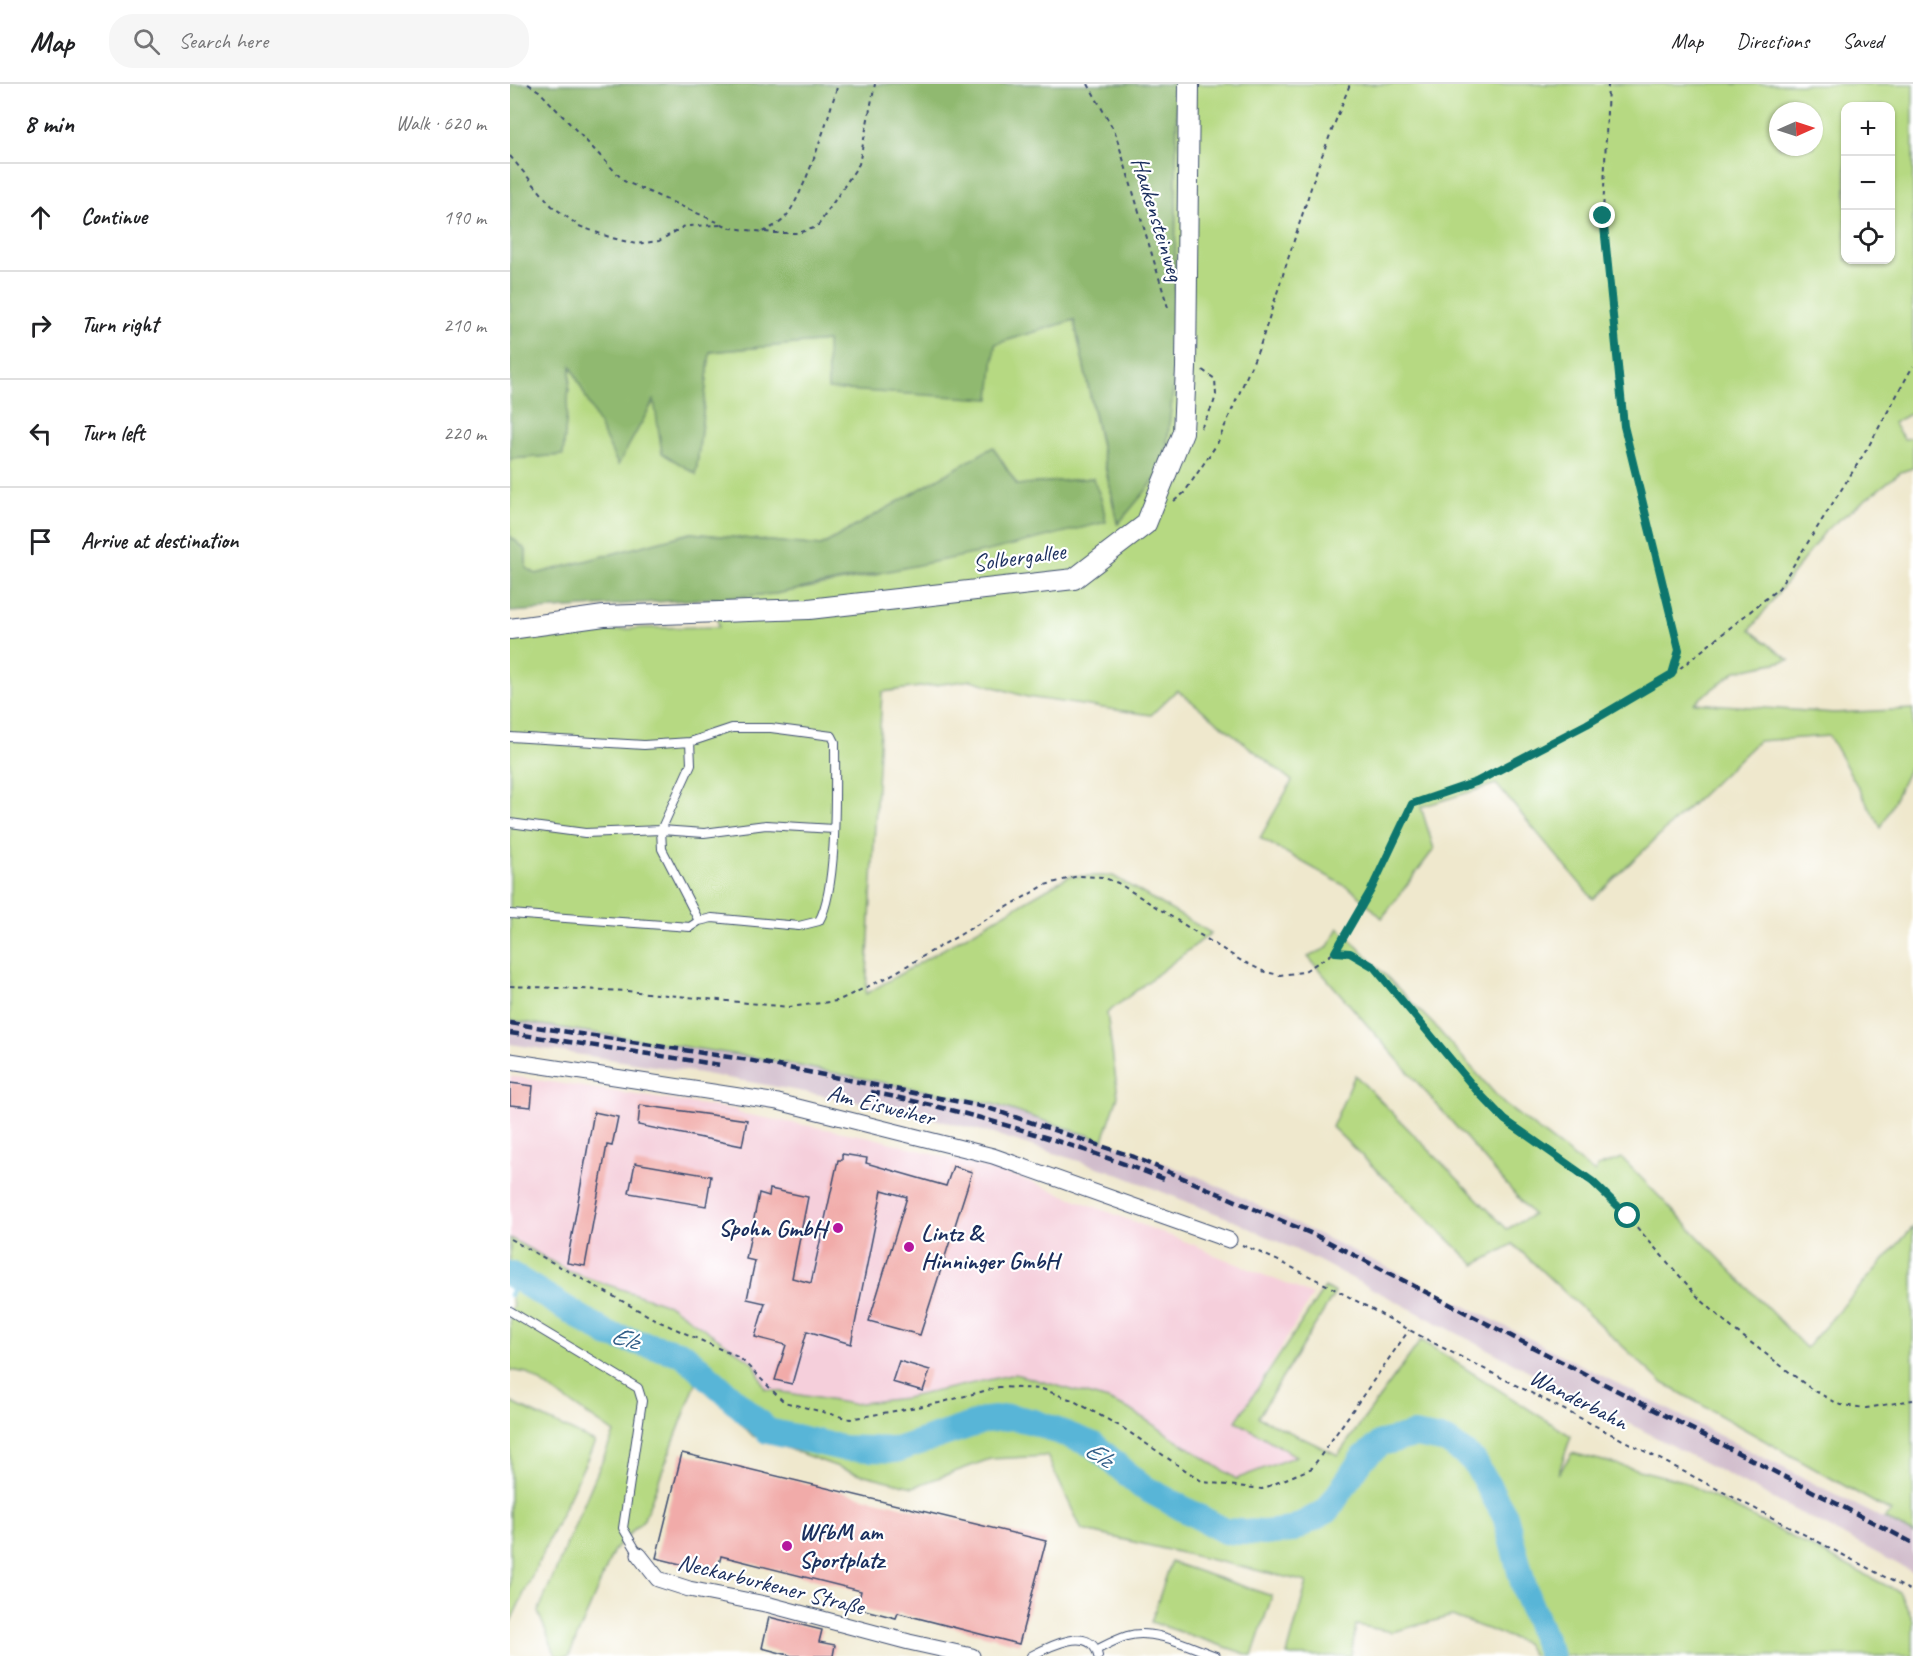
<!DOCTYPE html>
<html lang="en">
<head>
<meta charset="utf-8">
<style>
	:root { --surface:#fff; --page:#f6f6f6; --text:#202124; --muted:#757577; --line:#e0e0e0 }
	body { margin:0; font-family:Caveat,sans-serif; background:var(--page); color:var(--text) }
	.controls { position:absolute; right:18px; top:18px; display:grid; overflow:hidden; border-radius:12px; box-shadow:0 2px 4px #0004 }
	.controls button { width:54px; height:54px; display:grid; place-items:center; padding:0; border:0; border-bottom:2px solid var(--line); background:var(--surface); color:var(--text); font:30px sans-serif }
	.compass { position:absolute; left:1259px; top:18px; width:54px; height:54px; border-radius:50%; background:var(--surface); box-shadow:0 2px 4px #0004; rotate:87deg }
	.stop { position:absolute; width:18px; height:18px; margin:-14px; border:4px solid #0f766e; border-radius:50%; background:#fff }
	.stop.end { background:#0f766e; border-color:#fff; box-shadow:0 2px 6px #0008 }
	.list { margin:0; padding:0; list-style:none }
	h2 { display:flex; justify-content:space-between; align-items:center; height:78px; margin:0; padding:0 24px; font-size:26px }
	h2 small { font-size:20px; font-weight:400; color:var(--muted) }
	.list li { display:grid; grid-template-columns:39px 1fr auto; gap:18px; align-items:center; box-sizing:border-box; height:108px; padding:0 24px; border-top:2px solid var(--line) }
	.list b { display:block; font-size:22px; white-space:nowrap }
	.list em { font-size:20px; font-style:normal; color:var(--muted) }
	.icon { flex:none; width:33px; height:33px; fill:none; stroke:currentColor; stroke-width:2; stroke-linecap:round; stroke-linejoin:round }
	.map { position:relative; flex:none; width:1403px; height:1572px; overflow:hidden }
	header { display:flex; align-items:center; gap:36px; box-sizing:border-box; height:84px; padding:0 30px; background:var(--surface); border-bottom:2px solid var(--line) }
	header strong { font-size:28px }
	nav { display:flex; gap:33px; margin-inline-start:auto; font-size:21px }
	.search { width:420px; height:54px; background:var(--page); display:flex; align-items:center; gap:15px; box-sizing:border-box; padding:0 21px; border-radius:24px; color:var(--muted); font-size:22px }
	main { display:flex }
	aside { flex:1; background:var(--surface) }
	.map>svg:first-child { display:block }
</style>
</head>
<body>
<header>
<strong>Map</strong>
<div class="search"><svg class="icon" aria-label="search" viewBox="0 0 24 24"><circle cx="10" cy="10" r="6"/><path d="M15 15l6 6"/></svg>Search here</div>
<nav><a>Map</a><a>Directions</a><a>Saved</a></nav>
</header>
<main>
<aside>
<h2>8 min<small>Walk · 620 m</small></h2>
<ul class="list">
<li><svg class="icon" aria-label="ahead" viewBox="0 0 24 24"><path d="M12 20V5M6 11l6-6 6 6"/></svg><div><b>Continue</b></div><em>190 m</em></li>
<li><svg class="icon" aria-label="right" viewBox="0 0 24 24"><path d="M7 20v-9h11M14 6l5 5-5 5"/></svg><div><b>Turn right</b></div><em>210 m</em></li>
<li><svg class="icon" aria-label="left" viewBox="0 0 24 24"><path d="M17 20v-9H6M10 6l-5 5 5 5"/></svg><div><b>Turn left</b></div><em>220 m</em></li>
<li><svg class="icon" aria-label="arrive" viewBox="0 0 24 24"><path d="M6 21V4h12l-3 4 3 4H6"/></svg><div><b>Arrive at destination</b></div></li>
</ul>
</aside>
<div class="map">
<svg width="1403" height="1572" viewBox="0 0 1403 1572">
	<rect width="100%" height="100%" fill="#fff"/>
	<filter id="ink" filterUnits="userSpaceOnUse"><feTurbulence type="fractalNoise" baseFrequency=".0167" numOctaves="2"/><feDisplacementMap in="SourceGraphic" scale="12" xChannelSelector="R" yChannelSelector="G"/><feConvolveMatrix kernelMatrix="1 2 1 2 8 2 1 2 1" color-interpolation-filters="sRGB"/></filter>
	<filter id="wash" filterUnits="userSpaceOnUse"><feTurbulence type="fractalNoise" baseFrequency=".008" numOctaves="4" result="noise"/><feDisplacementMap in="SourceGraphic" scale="24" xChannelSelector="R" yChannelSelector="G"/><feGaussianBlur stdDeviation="1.35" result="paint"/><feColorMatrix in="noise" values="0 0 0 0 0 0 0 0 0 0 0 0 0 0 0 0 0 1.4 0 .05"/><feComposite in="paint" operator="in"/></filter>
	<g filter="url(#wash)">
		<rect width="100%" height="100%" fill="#efe8cd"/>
		<path fill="#f5cfdb" d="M 0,992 L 228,1026 L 228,1029 L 360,1053 L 505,1092 L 692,1164 L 700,1169 L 803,1211 L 727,1337 L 786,1372 L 726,1395 L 621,1326 L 598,1316 L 505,1290 L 395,1314 L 342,1320 L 255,1305 L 244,1279 L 161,1222 L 60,1188 L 0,1154 Z"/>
		<path fill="#d1bdcc" d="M 0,936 L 249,974 L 483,1020 L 568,1046 L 689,1093 L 910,1199 L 1403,1450 L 1403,1488 L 807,1176 L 720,1135 L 600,1087 L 481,1049 L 361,1020 L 190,989 L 0,960 Z"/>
		<path fill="#b6d982" stroke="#688470" stroke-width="1.5" fill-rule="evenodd" d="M 667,0 L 1403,0 L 1403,328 L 1383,339 L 1394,355 L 1403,354 L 1403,384 L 1391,388 L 1316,446 L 1240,546 L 1279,576 L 1226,587 L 1184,619 L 1324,629 L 1403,625 L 1403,677 L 1371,744 L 1319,652 L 1248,657 L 1083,815 L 986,700 L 911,723 L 924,765 L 872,834 L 844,807 L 750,754 L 782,697 L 667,606 L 641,631 L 517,613 L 462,596 L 372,608 L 356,910 L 559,792 L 603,792 L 701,849 L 597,929 L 608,1012 L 593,1056 L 483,1020 L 249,974 L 0,936 L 0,556 L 131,544 L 209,543 L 203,512 L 265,510 L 366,491 L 583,394 L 507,401 L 483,364 L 311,462 L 181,449 L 26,490 L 16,484 L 16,466 L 0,452 L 0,375 L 53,371 L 61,281 L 108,380 L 145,315 L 186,390 L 200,268 L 317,257 L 479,315 L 485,260 L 564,236 L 607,439 L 654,384 L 664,298 ZM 1336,22 L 1380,22 L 1380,176 L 1336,176 ZM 1268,27 L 1304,27 L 1304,63 L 1268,63 Z
			M 829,844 L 924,941 L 994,1020 L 1085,1089 L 1087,1083 L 1112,1074 L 1296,1264 L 1403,1143 L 1403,1450 L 1374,1434 L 1381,1428 L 1151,1298 L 1003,1160 L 965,1181 L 822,1043 L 845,991 L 997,1145 L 1023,1131 L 798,873 L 817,864 Z
			M 0,1154 L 60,1188 L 161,1222 L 244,1279 L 255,1305 L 342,1320 L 395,1314 L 505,1290 L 598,1316 L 621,1326 L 726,1395 L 786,1372 L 726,1337 L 815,1203 L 825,1209 L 748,1333 L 828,1371 L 911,1256 L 1061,1352 L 1048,1390 L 1062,1369 L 1172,1397 L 1389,1508 L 1403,1536 L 1403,1572 L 1023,1572 L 1015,1559 L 942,1532 L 882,1548 L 846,1541 L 841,1572 L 782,1572 L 777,1571 L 797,1498 L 572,1446 L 537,1372 L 480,1375 L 403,1403 L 342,1388 L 243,1352 L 188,1294 L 134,1435 L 104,1466 L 59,1572 L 46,1572 L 28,1528 L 104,1349 L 17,1289 L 0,1286 L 0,1226 L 3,1222 L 0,1200 Z
			M 0,1318 L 85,1358 L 0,1539 Z
			M 661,1478 L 762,1512 L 742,1572 L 641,1538 Z"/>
		<path fill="#90b970" stroke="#567467" stroke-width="1.5" d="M 0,0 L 667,0 L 664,298 L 654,385 L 608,440 L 564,236 L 485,260 L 480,315 L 318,305 L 317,257 L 200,268 L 186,390 L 152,369 L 144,316 L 108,381 L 61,282 L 53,371 L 0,375 Z
			M 483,363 L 507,401 L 583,394 L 592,417 L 596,438 L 478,467 L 265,510 L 0,528 L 0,452 L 16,466 L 16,484 L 26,490 L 181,449 L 311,462 Z"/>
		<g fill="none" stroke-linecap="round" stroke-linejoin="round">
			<path stroke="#59b5d7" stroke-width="4.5" d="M 0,1211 L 8,1196"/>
			<path stroke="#59b5d7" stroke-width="26" d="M 0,1190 L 99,1251 L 173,1270 L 258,1347 L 333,1364 L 386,1366 L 476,1336 L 502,1333 L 524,1338 L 584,1361 L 631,1402 L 715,1447 L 754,1449 L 781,1446 L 817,1427 L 852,1375 L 871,1359 L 904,1351 L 937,1357 L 964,1377 L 995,1432 L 1016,1510 L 1041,1572"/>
		</g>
		<g id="blocks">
			<path fill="#f1aba9" d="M 0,999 L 23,1002 L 21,1023 L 0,1021 Z
				M 130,1021 L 237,1036 L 232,1062 L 128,1041 Z
				M 84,1028 L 108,1033 L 102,1062 L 97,1061 L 75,1182 L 57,1179 Z
				M 332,1070 L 357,1074 L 356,1079 L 436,1102 L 443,1082 L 462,1088 L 410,1251 L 359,1237 L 397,1113 L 372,1106 L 341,1260 L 297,1247 L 282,1300 L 265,1296 L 276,1261 L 245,1253 L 255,1219 L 237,1215 L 245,1177 L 236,1175 L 249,1109 L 259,1112 L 260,1105 L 298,1113 L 282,1194 L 301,1199 L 328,1076 L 332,1076 Z
				M 125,1079 L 201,1092 L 196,1122 L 119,1109 Z
				M 389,1277 L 420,1286 L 413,1307 L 382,1298 Z
				M 172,1369 L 536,1457 L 509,1560 L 388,1529 L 386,1534 L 347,1524 L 351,1507 L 211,1472 L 207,1489 L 146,1474 Z
				M 259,1533 L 312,1546 L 309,1558 L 325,1561 L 323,1572 L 282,1572 L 252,1564 Z"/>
		</g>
	</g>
	<g filter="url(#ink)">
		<use href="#blocks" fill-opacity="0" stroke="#3b4b6f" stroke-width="1.5"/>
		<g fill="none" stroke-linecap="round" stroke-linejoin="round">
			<g stroke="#3b4b6f" stroke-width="10">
				<path id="service" d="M 0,653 L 134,661 L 180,658 L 222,644 L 261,644 L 322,652 L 325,658 C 325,699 328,805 309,837 L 289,842 L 202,834 L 189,837 L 152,765 L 151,746 L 181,680 L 180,658
					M 0,739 L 75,749 L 151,746 L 194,749 L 256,741 L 324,745
					M 0,830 L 180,843 L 189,837
					M 0,1227 L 128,1304 L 132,1317 L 113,1444 L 129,1471
					M 586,1566 C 596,1561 607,1555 617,1552 C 645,1544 680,1563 706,1572
					M 521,1572 C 538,1563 581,1540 588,1572"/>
			</g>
			<g stroke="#3b4b6f" stroke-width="17">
				<path id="minor" d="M 0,977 L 268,1018 L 483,1072 L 719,1156
					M 129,1471 L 148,1495 L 179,1505 L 260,1521 L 399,1558 L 462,1572"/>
			</g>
			<g stroke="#3b4b6f" stroke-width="22">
				<path id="tertiary" d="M 0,545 L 94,532 L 299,525 L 564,495 L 636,440 L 673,348 L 676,284 L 679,0"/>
			</g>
			<path stroke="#3b4b6f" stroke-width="2" stroke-dasharray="4.5 4.5" stroke-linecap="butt" d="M 18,0 L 29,7 L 114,97 L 221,144 L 263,149 L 288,149 L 307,143 L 349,80 L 365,0
				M 578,0 L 605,48 L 659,227
				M 1098,0 L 1093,132 L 1114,342 L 1169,566 L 1163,588
				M 0,72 L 42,122 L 69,142 L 102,154 L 126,160 L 149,157 L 175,142 L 212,141
				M 253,148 C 259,144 268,141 273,136 C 294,114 319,31 328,0
				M 691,344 L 703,321 L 706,311 L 705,295 L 691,285
				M 664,417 L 674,409 L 707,360 L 750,262 L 808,82 L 840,0
				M 825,868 L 861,806 L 902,720 L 966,698 L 1077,640 L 1163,590 L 1269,504 L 1357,365 L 1403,282
				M 0,902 L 117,907 L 279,923 L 327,917 L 376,894 L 535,801 L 568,792 L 592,793 L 608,799 L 730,876 L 755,888 L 770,891 L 793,888 L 825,868 L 840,869 L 864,883 L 967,1007 L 995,1036 L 1102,1115 L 1189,1214 L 1222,1244 L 1300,1304 L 1330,1321 L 1356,1324 L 1403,1316
				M 0,1155 L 148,1237 L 230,1274 L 274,1318 L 340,1335 L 429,1319 L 489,1303 L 532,1305 L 562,1316 L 613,1344 L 693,1398 L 752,1405 L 802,1384 L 899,1246
				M 732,1161 C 806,1191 874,1234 945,1270 C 1098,1348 1251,1427 1403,1508"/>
			<use href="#service" stroke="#fff" stroke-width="8"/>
			<use href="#minor" stroke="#fff" stroke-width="15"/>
			<use href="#tertiary" stroke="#fff" stroke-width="20"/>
			<path stroke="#1b2f5e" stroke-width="4.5" stroke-dasharray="9 4.5" stroke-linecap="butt" d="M 0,939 L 238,976 L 475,1023 L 624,1073 L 807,1152 L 1403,1459
				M 0,949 L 211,981
				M 361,1008 C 462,1028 561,1059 657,1096"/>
		</g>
	</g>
	<g fill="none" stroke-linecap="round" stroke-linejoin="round" filter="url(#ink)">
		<path stroke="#0f766e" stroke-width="8" d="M 1093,132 L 1114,342 L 1169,566 L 1162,590 L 1077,640 L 966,698 L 902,720 L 861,806 L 825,868 L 840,869 L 864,883 L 967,1007 L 995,1036 L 1083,1098 L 1118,1132"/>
	</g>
	<g fill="#b5179e" stroke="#fff" stroke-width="2">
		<circle cx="328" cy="1144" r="6"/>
		<circle cx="399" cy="1163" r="6"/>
		<circle cx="277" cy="1462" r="6"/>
	</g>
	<g text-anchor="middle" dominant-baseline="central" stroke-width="4.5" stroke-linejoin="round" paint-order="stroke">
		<g font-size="24" fill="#1b2f5e" stroke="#fff">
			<text transform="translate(648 135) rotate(73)">Haukensteinweg</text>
			<text transform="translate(509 473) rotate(-8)">Solbergallee</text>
			<text transform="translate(371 1021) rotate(14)">Am Eisweiher</text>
			<text transform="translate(1069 1315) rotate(27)">Wanderbahn</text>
			<text transform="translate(261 1500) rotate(14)">Neckarburkener Straße</text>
		</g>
		<g font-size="24" font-weight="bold" fill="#1b2f5e" stroke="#fff" text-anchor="start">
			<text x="316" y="1144" text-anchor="end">Spohn GmbH</text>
			<text x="411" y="1149">Lintz &amp;<tspan x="411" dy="28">Hinninger GmbH</tspan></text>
			<text x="289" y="1448">WfbM am<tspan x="289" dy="28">Sportplatz</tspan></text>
		</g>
		<g font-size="26" font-style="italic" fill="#315e88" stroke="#fff">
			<text transform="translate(115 1254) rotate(18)">Elz</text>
			<text transform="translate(589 1370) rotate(34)">Elz</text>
		</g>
	</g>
</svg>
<div class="controls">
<button>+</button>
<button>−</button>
<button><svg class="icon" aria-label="locate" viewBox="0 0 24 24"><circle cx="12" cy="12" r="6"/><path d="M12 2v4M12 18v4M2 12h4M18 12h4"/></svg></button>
</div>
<svg class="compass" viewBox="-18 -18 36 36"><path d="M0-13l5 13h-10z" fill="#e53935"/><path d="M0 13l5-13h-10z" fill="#757577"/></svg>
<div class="stop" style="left:1118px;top:1132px"></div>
<div class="stop end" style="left:1093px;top:132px"></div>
</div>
</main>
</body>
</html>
